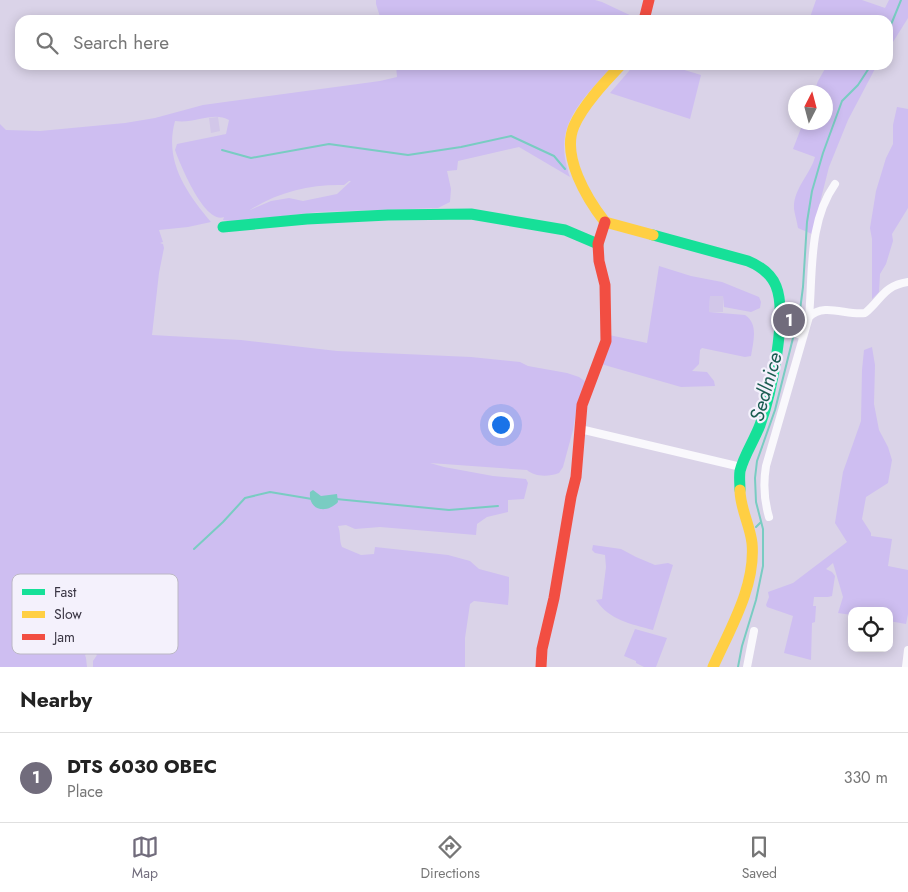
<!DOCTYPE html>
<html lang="en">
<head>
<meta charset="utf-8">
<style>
	:root { --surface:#fff; --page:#f6f6f6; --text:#222; --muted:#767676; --line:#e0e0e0; --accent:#716c7c }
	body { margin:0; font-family:Jost,sans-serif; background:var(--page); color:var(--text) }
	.controls { position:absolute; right:15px; bottom:15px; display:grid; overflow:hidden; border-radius:10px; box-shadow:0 2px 12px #0003 }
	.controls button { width:45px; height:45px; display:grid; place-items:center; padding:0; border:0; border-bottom:1px solid var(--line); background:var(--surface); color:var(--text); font:25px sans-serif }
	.compass { position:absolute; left:788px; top:85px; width:45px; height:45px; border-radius:50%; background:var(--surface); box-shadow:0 2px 12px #0003; rotate:6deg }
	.you { position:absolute; left:500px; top:424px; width:18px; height:18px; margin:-12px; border:4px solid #fff; border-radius:50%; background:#1a73e8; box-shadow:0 0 0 8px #1a73e833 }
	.badge { display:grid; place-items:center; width:32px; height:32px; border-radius:50%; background:var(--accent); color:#fff; font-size:16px; font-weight:700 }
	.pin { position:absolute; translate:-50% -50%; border:2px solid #fff; box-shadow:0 1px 5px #0006 }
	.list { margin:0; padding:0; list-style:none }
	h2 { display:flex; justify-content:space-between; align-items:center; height:65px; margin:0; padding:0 20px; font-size:21px }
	h2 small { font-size:16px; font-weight:400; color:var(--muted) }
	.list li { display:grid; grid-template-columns:32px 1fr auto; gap:15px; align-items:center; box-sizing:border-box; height:90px; padding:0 20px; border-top:1px solid var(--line) }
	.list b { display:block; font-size:19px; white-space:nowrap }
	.list p { margin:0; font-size:16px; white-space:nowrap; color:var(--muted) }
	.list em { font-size:16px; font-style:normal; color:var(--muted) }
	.icon { flex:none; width:28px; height:28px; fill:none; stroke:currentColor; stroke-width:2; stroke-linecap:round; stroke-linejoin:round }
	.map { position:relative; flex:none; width:908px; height:667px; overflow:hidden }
	.search { position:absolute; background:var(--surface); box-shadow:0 2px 12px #0003; left:15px; right:15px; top:15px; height:55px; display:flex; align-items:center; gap:12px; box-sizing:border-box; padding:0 18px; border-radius:15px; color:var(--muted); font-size:19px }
	.sheet { height:155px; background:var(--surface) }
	nav { display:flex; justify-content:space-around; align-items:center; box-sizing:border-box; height:70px; border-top:1px solid var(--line); background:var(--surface); font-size:14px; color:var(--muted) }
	nav a { display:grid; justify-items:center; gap:2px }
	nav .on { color:var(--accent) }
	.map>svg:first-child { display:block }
</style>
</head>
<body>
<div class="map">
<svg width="908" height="667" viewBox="0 0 908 667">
	<rect width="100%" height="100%" fill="#dad3e8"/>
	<path fill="#d2c7e9" d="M 218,117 L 220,131 L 211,133 L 209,118 Z
		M 710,296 L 723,296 L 723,312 L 709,312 Z"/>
	<path fill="#cebef1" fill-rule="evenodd" d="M 376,0 L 595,0 L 602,2 L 636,18 L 636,20 L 381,20 L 376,4 Z
		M 816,0 L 862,0 L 885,8 L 889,0 L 908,0 L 908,18 L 888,50 L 888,20 L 809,20 Z
		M 396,65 L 613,65 C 582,101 551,125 570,177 L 519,147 L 458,161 L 457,170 L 447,171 L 451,189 L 450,202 L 438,208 L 318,212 L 232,222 L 223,220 L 224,217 C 205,225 180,164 175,150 L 177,144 L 226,134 L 229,120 C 213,111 195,124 175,121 C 164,161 186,192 211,222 L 188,227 L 159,230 L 163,242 L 160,243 L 163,244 L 164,248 L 159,273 L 152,335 L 241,340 L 337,351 L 471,357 L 520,362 L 528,366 L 567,373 L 579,377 L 586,382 L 577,405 L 573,430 L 563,467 L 559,473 C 548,477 535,477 527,470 L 430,463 L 444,467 L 493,476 L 526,479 L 528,483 L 524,499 L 508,500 L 508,512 L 487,517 L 477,524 L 476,535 L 380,527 L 355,529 L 346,525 L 338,526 C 341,533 339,540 342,547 L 361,555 L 374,554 L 375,547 L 448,555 L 470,561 L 479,569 L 509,577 L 509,592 L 508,605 L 474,601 L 470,604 L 465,638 L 465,667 L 93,667 L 93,661 L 97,655 L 95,653 L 89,651 L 85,655 L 86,658 L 87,667 L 0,667 L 0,124 L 6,130 L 40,131 L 125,123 L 155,118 L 203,105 L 380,81 L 397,77 ZM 349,181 L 351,181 L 337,194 L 303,201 L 289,198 L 271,201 L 250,210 C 277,192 312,184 344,185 Z
		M 631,65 L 668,65 L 701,75 L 690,119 L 610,93 L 629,71 Z
		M 854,65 L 877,65 L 848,120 L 829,167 L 812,234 L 798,228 C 797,222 795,215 794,209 C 793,189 810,175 815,157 L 793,149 L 803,123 L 826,122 L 826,92 L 814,92 L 818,81 L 826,67 Z
		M 897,107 L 908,109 L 908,208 L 892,234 L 893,241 L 886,264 L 880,274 L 879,292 L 872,299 L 872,239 L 870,228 L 876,191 L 886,158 L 893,144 L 893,125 Z
		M 659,266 L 691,276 L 722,282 L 759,297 L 761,302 L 760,308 L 751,312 L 724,307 L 723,296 L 710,296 L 709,312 L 745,315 C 759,324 753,342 751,356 L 745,357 L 702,348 L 700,350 L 699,364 L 692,371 L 707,372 L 714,381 L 715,386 L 681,387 L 601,364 L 609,335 L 647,343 Z
		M 872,347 L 875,365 L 874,404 L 879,430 L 888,447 L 892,460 L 888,483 L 866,497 L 862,519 L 871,533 L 871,536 L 892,539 L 888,566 L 908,570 L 908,614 L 906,624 L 889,621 L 889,611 L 852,611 L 852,615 L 838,613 L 843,597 L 833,563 L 826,569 L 832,572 L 835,576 L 832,596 L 828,597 L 814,597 L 813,606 L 816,606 L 815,622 L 812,623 L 811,660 L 784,653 L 793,616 L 767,607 L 766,605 L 769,597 L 768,592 L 793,583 L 847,542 L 835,523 L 843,472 L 861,421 L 862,370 L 864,350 Z
		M 593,545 L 621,549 L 636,557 L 655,565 L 668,563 L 673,565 L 653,630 C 631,624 609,620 596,600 L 602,599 L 606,567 L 605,555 L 595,553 L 592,550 Z
		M 635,629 L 667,638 L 656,667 L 644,667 L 636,663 L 636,661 L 624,656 Z"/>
	<path fill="#79ccc2" d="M 313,490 L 321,496 L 337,494 L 338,502 C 327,514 308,511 310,492 Z"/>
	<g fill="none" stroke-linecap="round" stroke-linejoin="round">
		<path stroke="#79ccc2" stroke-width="2" d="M 888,32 L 901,0
			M 222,150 L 251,158 L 329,144 L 408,155 L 461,147 L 511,136 L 554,156 L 565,169
			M 795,329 L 800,310 L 803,287 L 807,222 L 812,191 L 823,153 L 842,101 L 858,85 L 871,65
			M 336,499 L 449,510 L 498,506
			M 756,527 L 761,522
			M 194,549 L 223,522 L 245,498 L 270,492 L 312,499
			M 738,667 L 742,646 L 756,600 L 763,566 L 763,529 L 756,502 L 755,478 L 757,461 L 775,410 L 794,334"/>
		<path stroke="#f9f8fc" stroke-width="8" d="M 809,317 C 813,273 808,222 835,184
			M 779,330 L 789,330 L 803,336
			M 580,429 L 741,467
			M 769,517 C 764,500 763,484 766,466 L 809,317 C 824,302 847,316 865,313 C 882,299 883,286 908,282
			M 747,667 L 754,631
			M 906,667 L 908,650"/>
		<path stroke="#16e098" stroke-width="11" d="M 223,227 L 307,219 L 388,215 L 471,214 L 565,230 L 598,244
			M 653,235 L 748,261 C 760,266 771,274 776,286 C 788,315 771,395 760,425 C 754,441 744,455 740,471 C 739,477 740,484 740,490"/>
		<path stroke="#ffcf43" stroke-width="11" d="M 621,65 C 605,82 583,105 574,126 C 561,156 587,199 605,222 L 653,235
			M 713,667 C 730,629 756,586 752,543 C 750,525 740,508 740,490"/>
		<path stroke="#f24e42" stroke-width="11" d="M 644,20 L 649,0
			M 541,667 L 542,649 L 554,598 L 571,497 L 576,477 L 582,405 L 606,341 L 605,285 L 599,261 L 598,244 L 605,222"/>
	</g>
	<g text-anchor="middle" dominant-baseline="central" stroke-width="4.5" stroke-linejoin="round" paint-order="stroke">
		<g font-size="20" font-style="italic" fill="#1b5d51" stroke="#f4f1fc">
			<text transform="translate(766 387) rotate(-74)">Sedlnice</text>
		</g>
	</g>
	<rect x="12" y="574" width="166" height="80" rx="8" fill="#f4f1fc" stroke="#bcb8c4" stroke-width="1"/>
	<rect x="22" y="589" width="23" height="6" fill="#16e098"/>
	<rect x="22" y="611" width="23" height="7" fill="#ffcf43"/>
	<rect x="22" y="634" width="23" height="6" fill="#f24e42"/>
	<g font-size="14" fill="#383442">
		<text x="54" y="597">Fast</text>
		<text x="54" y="619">Slow</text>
		<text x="54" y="642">Jam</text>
	</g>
</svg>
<div class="controls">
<button><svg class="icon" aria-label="locate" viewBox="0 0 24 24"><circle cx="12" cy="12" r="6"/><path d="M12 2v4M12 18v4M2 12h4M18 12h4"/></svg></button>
</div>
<svg class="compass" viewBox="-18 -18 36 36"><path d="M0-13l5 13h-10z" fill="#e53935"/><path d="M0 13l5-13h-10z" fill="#767676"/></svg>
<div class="you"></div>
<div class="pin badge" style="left:789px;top:320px">1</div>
<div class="search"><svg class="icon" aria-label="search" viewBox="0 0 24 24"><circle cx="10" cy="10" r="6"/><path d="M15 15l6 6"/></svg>Search here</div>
</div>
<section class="sheet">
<h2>Nearby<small></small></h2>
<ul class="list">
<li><span class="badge">1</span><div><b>DTS 6030 OBEC</b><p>Place</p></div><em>330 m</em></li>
</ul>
</section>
<nav>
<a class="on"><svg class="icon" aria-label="map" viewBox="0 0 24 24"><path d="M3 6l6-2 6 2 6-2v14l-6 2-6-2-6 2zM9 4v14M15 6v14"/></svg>Map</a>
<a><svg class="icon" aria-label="directions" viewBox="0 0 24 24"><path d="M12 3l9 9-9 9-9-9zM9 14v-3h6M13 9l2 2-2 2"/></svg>Directions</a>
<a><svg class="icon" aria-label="saved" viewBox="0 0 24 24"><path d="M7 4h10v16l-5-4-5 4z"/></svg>Saved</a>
</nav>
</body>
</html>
